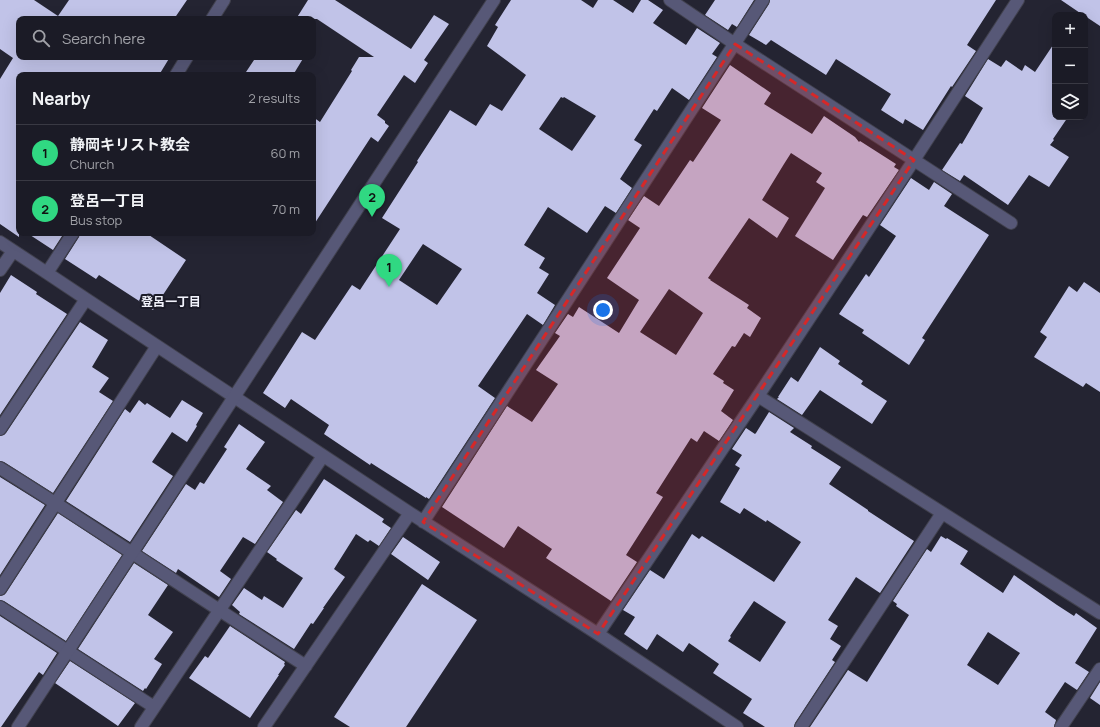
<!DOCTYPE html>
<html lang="en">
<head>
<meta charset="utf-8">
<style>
	:root { --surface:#1b1b26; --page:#24242e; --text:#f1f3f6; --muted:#a0a1a7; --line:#393943; --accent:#30d882 }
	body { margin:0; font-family:Manrope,"Noto Sans JP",sans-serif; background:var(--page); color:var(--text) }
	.controls { position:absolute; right:12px; top:12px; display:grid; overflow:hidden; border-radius:8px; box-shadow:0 4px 16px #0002 }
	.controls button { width:36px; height:36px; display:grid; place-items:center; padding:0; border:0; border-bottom:1px solid var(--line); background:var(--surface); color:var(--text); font:20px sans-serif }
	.you { position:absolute; left:603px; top:310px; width:14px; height:14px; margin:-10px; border:3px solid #fff; border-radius:50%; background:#1a73e8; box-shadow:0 0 0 6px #1a73e833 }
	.badge { display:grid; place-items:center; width:26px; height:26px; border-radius:50%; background:var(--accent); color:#111; font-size:13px; font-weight:700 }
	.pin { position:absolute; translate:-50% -33px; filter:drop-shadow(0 1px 2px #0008) }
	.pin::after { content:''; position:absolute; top:21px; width:14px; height:12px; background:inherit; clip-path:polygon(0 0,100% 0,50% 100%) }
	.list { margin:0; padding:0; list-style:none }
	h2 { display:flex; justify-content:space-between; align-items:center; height:52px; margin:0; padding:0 16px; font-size:17px }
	h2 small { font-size:13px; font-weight:400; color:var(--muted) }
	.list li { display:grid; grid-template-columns:26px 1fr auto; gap:12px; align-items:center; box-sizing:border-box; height:56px; padding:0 16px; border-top:1px solid var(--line) }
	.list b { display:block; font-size:15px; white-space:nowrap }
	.list p { margin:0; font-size:13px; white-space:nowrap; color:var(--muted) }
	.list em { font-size:13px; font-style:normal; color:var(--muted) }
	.icon { flex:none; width:22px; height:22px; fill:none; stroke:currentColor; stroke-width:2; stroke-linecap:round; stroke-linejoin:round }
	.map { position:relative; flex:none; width:1100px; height:727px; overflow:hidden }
	.search { position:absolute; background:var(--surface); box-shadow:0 4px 16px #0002; left:16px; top:16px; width:300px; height:44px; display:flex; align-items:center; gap:10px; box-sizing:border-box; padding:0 14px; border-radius:8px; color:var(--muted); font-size:15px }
	.panel { position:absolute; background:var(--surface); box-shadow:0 4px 16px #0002; left:16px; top:72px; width:300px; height:164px; border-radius:8px }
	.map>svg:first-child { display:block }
</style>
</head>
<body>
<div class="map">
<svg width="1100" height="727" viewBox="0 0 1100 727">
	<rect width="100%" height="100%" fill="#242432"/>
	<path fill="#c1c3e8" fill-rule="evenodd" d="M 0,0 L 34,0 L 58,16 L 69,0 L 187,0 L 174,19 L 19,19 L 19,57 L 170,57 L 159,75 L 19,75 L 19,237 L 0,224 L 0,79 L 13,58 L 0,49 Z
		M 308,0 L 335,0 L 411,49 L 434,15 L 449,24 L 424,60 L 428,63 L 415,83 L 404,75 L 377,115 L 385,121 L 385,123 L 389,126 L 378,142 L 371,137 L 313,226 L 313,117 L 320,122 L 352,71 L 351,70 L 359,57 L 374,57 L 317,19 L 296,19 Z
		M 511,0 L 581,0 L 593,8 L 598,0 L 613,0 L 633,13 L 641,0 L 648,0 L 663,10 L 653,23 L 686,45 L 697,28 L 720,43 L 712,54 L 717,57 L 689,100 L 672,88 L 657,111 L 654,109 L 634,140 L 642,145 L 620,179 L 632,188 L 616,213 L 605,206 L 587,233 L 548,207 L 524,245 L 545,258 L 539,268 L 549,274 L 537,293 L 555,305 L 543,325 L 527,314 L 478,386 L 495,398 L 429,499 L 426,497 L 426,498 L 371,463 L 370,465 L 324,434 L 329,425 L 291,399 L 285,408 L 263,393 L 302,332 L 315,340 L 352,285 L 360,290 L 400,229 L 382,218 L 418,162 L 417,161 L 450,110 L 476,126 L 490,104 L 502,111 L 526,75 L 487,46 L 498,27 L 495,25 ZM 561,97 L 563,98 L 564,97 L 596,116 L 572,151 L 539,129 ZM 423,244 L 462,269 L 437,305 L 399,280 Z
		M 715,0 L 754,0 L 737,27 L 732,24 L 728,30 L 705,15 Z
		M 770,0 L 996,0 L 967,45 L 976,51 L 952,87 L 951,86 L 923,130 L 905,119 L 903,124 L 881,110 L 891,94 L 836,59 L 826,75 L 771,40 L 766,45 L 749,35 L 769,4 Z
		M 1061,0 L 1100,0 L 1100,26 L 1085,16 L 1085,15 L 1083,15 Z
		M 1055,42 L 1055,114 L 1053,117 L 1068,117 L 1053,139 L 1054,140 L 1050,145 L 1069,157 L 1049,187 L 1029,175 L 1008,205 L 964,175 L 960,181 L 942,170 L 960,143 L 962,144 L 983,108 L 965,96 L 988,59 L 1001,67 L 1006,60 L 1022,71 L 1025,65 L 1035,72 Z
		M 256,57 L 304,57 L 293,75 L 244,75 Z
		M 730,65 L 771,93 L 764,104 L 812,134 L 824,116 L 855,137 L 859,142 L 860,141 L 896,164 L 894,167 L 899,170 L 867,217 L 863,215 L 833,260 L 795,236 L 825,188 L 816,182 L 822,173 L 791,153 L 784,164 L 762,200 L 789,218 L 777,238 L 749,218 L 708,278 L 711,280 L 710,280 L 749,305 L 747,308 L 761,318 L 750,337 L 744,333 L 735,347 L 732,346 L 713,374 L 724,381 L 723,383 L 734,390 L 721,411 L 733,420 L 719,441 L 704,431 L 697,442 L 691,438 L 656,493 L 663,497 L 626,555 L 637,562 L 611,601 L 546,558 L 552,549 L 518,526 L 504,548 L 442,507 L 507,406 L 532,422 L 558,384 L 536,370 L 560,336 L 555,333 L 568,314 L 573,317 L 579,307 L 619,333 L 639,300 L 607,278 L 640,228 L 628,220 L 644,196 L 659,206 L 690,160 L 693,162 L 721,120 L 702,108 ZM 669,289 L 703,313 L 676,355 L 640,332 Z
		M 911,178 L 929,190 L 934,182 L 952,194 L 944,206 L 989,235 L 922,338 L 925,340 L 909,365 L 862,333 L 864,330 L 839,314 L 866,274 L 869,277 L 896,236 L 880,225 Z
		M 27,233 L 64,233 L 53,250 Z
		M 80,233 L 146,233 L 186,260 L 153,310 L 99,275 L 96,279 L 65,259 L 79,237 Z
		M 11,275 L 37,292 L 36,294 L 67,314 L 0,415 L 0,293 Z
		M 1084,282 L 1100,293 L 1100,392 L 1086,383 L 1083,387 L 1034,357 L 1047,337 L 1040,332 L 1057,305 L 1069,286 L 1077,292 Z
		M 80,322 L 108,340 L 92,367 L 109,378 L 99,392 L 113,401 L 53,493 L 4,462 L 0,461 L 0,436 L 4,435 L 6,433 Z
		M 820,347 L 840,361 L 838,364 L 863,381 L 861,384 L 887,401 L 872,424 L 820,390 L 802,415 L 777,399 L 779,397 L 778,397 L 791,377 L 798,382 Z
		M 139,400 L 145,405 L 147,403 L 170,418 L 182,400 L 203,413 L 196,425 L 197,426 L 187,442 L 172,432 L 152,462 L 173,476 L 130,542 L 66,501 L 125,409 L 130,413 Z
		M 769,412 L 794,428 L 790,432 L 812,446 L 811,448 L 841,467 L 829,484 L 868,510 L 868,511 L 914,541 L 880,593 L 856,577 L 828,620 L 838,626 L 830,639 L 841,646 L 832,660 L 835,662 L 795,723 L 794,727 L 765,727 L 743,713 L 752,699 L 713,673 L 719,664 L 689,643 L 683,652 L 657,634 L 647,650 L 624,634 L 635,617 L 623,610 L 650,570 L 664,579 L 692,534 L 699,539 L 702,536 L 774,582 L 801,542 L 767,520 L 766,522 L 744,508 L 740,514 L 720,502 L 740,468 L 735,465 L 742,455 L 732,449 L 746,428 L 755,434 L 756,433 ZM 754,601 L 786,622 L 760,662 L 728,641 L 731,637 L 730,636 Z
		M 239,424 L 265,442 L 246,469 L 271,486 L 267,490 L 283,502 L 255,544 L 243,537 L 220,571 L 231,579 L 219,597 L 178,569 L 176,573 L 142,551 L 186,484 L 195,490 L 200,482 L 204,484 L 227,449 L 224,447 Z
		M 0,477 L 45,505 L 0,575 Z
		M 324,479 L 384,519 L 382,522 L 391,528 L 379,546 L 370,540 L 368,542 L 356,534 L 334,569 L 345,577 L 323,608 L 324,608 L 313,624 L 311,623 L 294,649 L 239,614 L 240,612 L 232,605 L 244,588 L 262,600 L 264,596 L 283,608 L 303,578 L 276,560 L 277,559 L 267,552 L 296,510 L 301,514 Z
		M 58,513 L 122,555 L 66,641 L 4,601 L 0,600 L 0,596 L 4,595 L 6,593 Z
		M 941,536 L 946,539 L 947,538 L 968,551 L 960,564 L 1003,593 L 1014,575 L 1057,605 L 1074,616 L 1076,613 L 1097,628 L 1075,663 L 1089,672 L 1077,690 L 1065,682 L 1045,712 L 1056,720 L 1054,727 L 810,727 L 848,670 L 867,682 L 909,615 L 896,606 L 897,604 L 893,601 L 927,549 L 931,552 ZM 988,632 L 1020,653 L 998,685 L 967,665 Z
		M 403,537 L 440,562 L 428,580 L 391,554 Z
		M 134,563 L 168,585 L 148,615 L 173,632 L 154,659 L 162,664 L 146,689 L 145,688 L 143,691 L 78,649 Z
		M 422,584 L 477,620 L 406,727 L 350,727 L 334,717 Z
		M 0,616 L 57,653 L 43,675 L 39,672 L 1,727 L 0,727 Z
		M 230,626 L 285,662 L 284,664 L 285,665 L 278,675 L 279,675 L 250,718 L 189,678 L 205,656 L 208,658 Z
		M 70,661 L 135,703 L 118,726 L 55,683 Z
		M 1100,682 L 1100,705 L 1090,698 Z"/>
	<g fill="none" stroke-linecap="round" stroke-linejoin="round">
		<g stroke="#41414e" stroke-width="14">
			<path id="minor" d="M 670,0 L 735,44 L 1011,223
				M 212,19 L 224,0
				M 176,75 L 187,57
				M 0,242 L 47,273 L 86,299 L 410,513 L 598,634 L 737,727
				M 0,270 L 13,251
				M 47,273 L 73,233
				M 758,396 L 1100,613
				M 0,429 L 86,299
				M 0,468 C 103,532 203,601 306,666
				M 423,522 L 763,0
				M 0,589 L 157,346
				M 0,607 L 154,707
				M 598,634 L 758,396 L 914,160 L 1018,0
				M 141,727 L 323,456
				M 264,727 L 410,513
				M 801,727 L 942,513
				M 1061,727 L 1100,669"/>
		</g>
		<g stroke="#41414e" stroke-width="14">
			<path id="tertiary" d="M 18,727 L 494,0"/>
		</g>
		<use href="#minor" stroke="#575877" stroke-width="12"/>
		<use href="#tertiary" stroke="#575877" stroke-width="12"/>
	</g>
	<path fill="#d62828" fill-opacity="0.2" stroke="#d62828" stroke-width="3" stroke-dasharray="8 5" stroke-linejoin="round" d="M 735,44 L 914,160 L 598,634 L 423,522 Z"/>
	<g text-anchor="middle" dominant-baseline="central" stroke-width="4" stroke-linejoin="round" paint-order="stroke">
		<g font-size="12" font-weight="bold" fill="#f1f2fb" stroke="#1b1b28">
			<text x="171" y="301">登呂一丁目</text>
		</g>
	</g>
</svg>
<div class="controls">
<button>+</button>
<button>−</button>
<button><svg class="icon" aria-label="layers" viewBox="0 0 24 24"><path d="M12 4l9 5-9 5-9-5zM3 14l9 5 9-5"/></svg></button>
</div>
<div class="you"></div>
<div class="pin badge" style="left:389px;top:287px">1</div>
<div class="pin badge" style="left:372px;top:217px">2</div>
<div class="search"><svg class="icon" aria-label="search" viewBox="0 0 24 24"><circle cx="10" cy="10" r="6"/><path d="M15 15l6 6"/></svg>Search here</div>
<section class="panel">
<h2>Nearby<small>2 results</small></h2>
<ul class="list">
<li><span class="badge">1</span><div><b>静岡キリスト教会</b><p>Church</p></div><em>60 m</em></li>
<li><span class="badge">2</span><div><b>登呂一丁目</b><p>Bus stop</p></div><em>70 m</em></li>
</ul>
</section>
</div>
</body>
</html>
